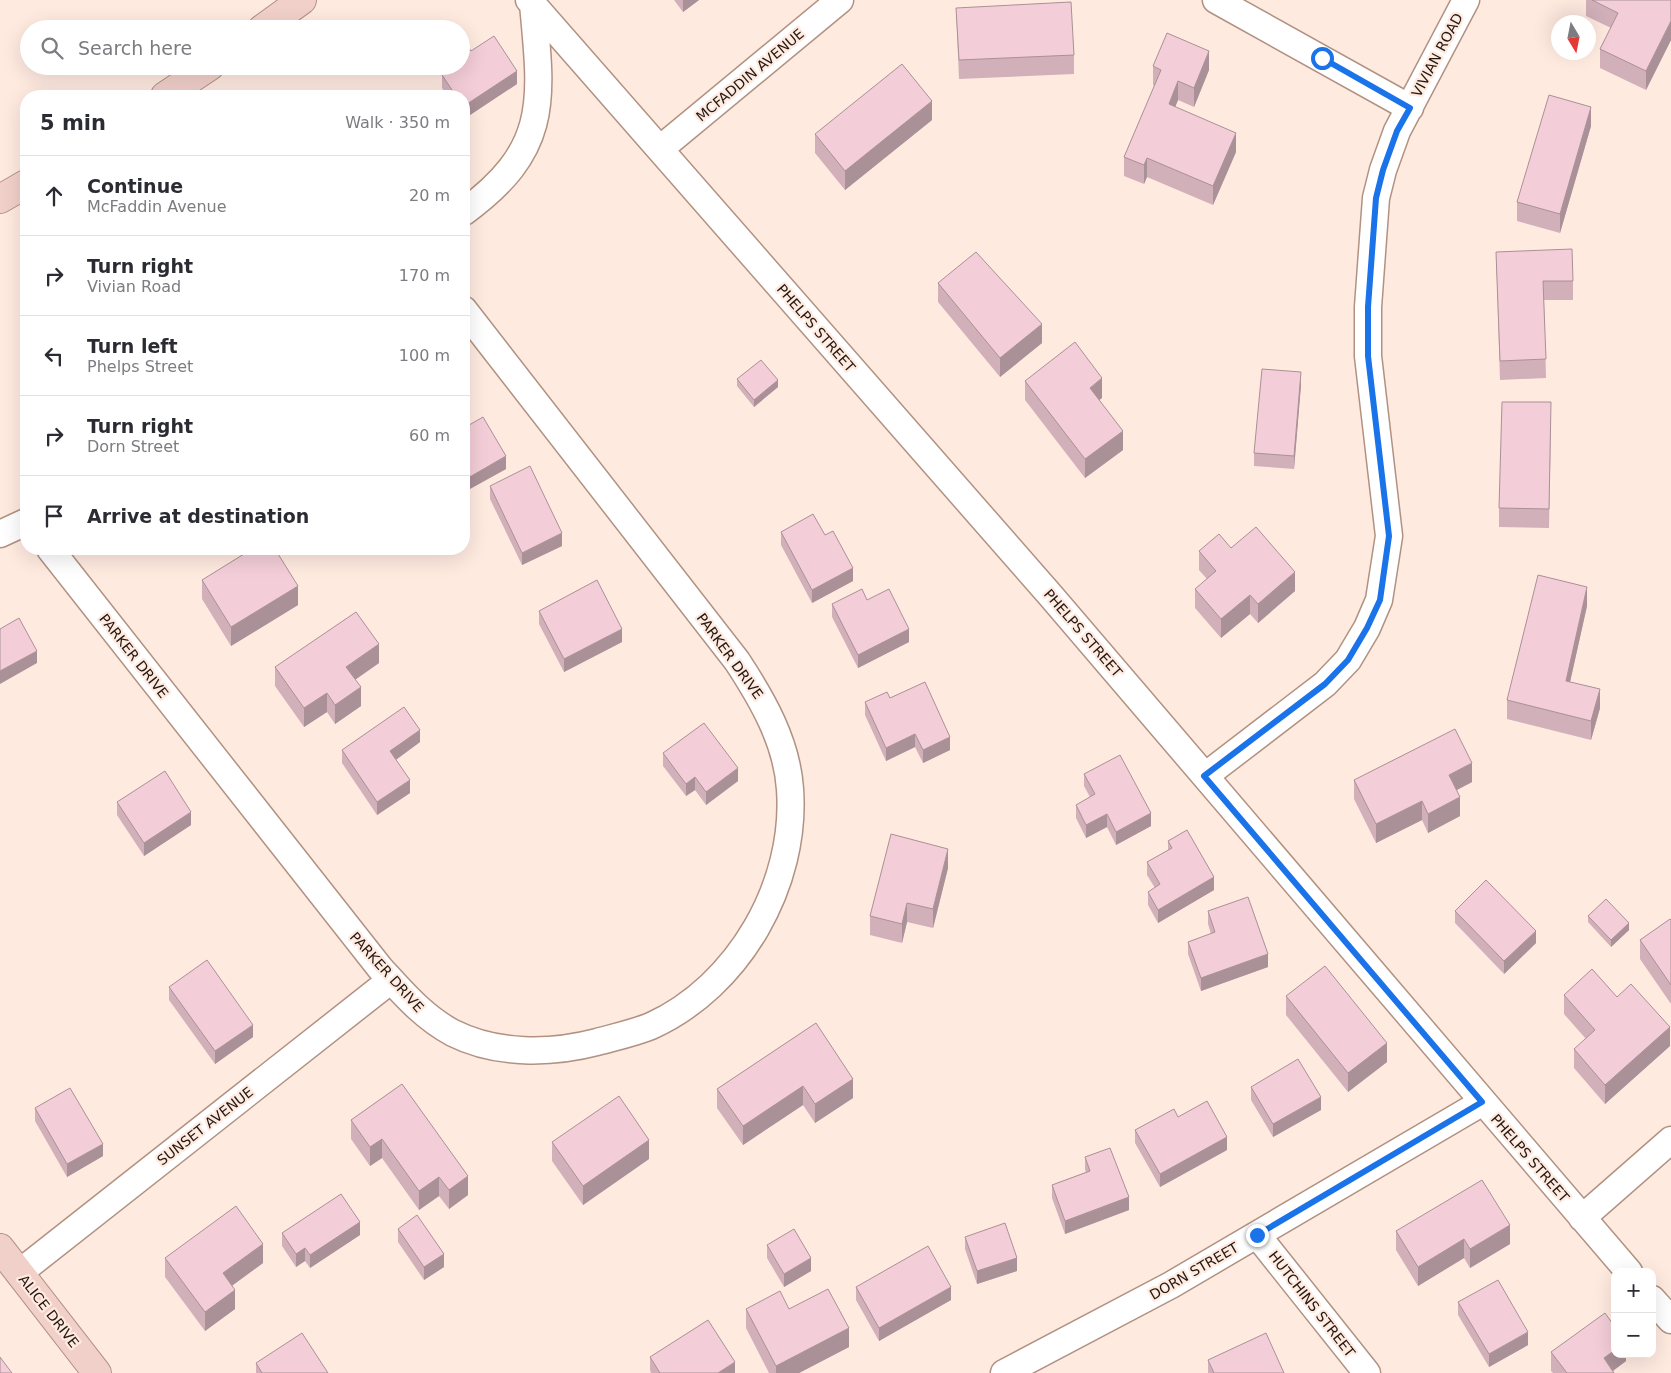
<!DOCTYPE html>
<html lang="en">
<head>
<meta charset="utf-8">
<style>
	:root { --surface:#fff; --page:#f2f2f3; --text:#2b2b33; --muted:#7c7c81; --line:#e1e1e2 }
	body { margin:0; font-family:"DejaVu Sans",sans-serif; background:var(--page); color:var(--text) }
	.controls { position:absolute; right:15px; bottom:15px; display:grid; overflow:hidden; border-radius:10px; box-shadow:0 5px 20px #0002 }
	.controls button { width:45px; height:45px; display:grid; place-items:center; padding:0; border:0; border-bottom:1px solid var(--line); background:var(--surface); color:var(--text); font:25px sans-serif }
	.compass { position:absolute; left:1551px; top:15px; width:45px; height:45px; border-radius:50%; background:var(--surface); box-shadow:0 5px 20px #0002; rotate:170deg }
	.stop { position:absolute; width:15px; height:15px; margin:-11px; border:4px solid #1a73e8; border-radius:50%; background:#fff }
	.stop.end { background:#1a73e8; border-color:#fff; box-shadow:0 1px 5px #0008 }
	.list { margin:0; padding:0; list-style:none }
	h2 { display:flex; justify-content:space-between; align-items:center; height:65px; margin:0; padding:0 20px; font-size:21px }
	h2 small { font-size:16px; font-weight:400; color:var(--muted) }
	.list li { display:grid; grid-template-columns:32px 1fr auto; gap:15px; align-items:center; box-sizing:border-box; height:80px; padding:0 20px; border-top:1px solid var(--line) }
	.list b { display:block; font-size:19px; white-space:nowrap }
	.list p { margin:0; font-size:16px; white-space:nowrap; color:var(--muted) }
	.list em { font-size:16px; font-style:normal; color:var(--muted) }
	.icon { flex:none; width:28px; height:28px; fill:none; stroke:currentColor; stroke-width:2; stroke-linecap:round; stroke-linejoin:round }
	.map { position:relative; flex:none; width:1671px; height:1373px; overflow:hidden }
	.search { position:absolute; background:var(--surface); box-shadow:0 5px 20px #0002; left:20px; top:20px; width:450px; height:55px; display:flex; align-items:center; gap:12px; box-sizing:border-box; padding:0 18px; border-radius:28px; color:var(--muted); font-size:19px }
	.panel { position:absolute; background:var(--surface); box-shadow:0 5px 20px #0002; left:20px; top:90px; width:450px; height:465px; border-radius:20px }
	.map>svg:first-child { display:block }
</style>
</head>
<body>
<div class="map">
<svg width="1671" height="1373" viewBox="0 0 1671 1373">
	<rect width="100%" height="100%" fill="#ffeae0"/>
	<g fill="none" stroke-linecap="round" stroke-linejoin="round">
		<g stroke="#b19282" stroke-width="29">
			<path id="street" d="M 529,0 L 1051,596 L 1629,1272
				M 1216,0 L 1410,108
				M 660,149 L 840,0
				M 464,212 C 550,149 542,101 533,4
				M 0,534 L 26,522
				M 50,549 L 380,968 C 403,993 423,1017 453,1033 C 497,1055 551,1054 597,1042 C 615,1037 634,1033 651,1026 C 739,986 797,884 790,789 C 787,742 762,699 737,661 L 464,310
				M 1205,776 L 1325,684 L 1348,660 L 1367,628 L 1379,600 L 1389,536 L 1368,356 L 1368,307 L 1376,198 L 1383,170 L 1397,131 L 1466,0
				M 1582,1218 L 1671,1140
				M 1257,1235 L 1367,1373
				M 19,1273 L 391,980
				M 1652,1299 L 1671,1320
				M 1004,1373 L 1171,1285 L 1483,1102"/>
		</g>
		<g stroke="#b19282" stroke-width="30">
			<path id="secondary" d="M 262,29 L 302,0
				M 165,96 L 210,66
				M 0,199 L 26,184
				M 0,1248 L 97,1373"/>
		</g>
		<use href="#street" stroke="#fff" stroke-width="26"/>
		<use href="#secondary" stroke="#f2d0ca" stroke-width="28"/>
	</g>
	<path fill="#d1b0ba" d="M 674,0 L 699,0 L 683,12 Z
		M 1586,0 L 1671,0 L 1671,40 L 1646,90 L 1600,68 L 1600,49 L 1611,28 L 1586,16 Z
		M 956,8 L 1074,55 L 1074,74 L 959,79 Z
		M 443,66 L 461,66 L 517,84 L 464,119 L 464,96 L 447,96 L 442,88 L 442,75 L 447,72 Z
		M 1153,66 L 1209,70 L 1194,107 L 1178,100 L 1175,107 L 1236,152 L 1213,205 L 1147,177 L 1144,184 L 1124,176 L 1124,157 L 1155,86 L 1153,85 Z
		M 932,120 L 845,190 L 815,153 L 815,134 Z
		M 1591,126 L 1560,233 L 1517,221 L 1517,202 Z
		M 1496,252 L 1573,281 L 1573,300 L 1544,300 L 1546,378 L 1500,380 Z
		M 938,283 L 1042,343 L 1000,377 L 938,302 Z
		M 26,348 L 26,367 L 24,363 L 24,350 Z
		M 737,379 L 778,387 L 754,407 L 737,386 Z
		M 1025,381 L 1102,398 L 1099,400 L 1123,450 L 1085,478 L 1025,400 Z
		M 1301,385 L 1294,469 L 1254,466 L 1254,453 Z
		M 1551,421 L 1549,528 L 1499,527 L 1499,508 Z
		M 464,428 L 506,469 L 468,490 L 464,483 Z
		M 490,486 L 562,546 L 522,565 L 490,499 Z
		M 781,532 L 825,535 L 853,581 L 812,603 L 781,545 Z
		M 1231,548 L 1295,591 L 1258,623 L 1250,614 L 1221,638 L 1195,608 L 1195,589 L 1207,579 L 1199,570 L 1199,551 Z
		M 165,549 L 178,549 L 169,555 Z
		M 202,580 L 298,605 L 231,646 L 202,599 Z
		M 867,600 L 909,642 L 858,668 L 832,617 L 832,604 Z
		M 1587,606 L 1570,682 L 1600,708 L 1591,740 L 1507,719 L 1507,700 Z
		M 539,611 L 622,642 L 564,672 L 539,624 Z
		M 379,663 L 355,680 L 361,706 L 335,724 L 327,712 L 304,727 L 275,686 L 275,667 Z
		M 890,698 L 950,750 L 923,763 L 915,747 L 886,761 L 865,715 L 865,702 Z
		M 420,742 L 396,760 L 410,793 L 377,815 L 342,763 L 342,750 Z
		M 663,753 L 738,781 L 706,805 L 695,790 L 686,796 L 663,766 Z
		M 1084,774 L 1151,826 L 1116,845 L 1107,827 L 1086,838 L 1076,818 L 1076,805 L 1090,797 L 1084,786 Z
		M 1354,780 L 1472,782 L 1457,790 L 1460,816 L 1428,833 L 1422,820 L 1376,843 L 1354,799 Z
		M 117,802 L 191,825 L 144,856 L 117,815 Z
		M 1168,841 L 1214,890 L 1158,923 L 1148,905 L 1148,892 L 1155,888 L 1147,875 L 1147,862 L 1168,850 Z
		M 948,868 L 933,928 L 907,922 L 902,943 L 870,935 L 870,916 Z
		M 1208,911 L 1268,967 L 1201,991 L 1188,954 L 1188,942 L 1211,934 L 1208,924 Z
		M 1455,911 L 1536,943 L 1504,974 L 1455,923 Z
		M 1588,916 L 1629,930 L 1611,947 L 1588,922 Z
		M 1671,920 L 1671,1004 L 1640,959 L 1640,940 Z
		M 169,987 L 253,1037 L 215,1064 L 169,1000 Z
		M 1564,995 L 1617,997 L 1670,1046 L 1605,1104 L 1574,1068 L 1574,1049 L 1586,1039 L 1564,1014 Z
		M 1286,996 L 1387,1062 L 1348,1092 L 1286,1015 Z
		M 816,1023 L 853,1098 L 815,1123 L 803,1105 L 743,1145 L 717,1108 L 717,1089 Z
		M 402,1084 L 468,1195 L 449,1209 L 439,1196 L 419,1210 L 382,1158 L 370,1166 L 351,1139 L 351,1120 Z
		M 1251,1087 L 1321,1110 L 1273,1137 L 1251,1100 Z
		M 35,1108 L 103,1156 L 67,1177 L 35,1121 Z
		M 1178,1117 L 1227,1150 L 1160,1187 L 1135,1143 L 1135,1130 Z
		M 552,1142 L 649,1159 L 583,1205 L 552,1161 Z
		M 1085,1157 L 1129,1210 L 1065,1234 L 1052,1198 L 1052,1185 L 1086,1172 L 1085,1170 Z
		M 398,1229 L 444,1267 L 424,1280 L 398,1242 Z
		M 1396,1231 L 1510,1244 L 1470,1268 L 1464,1258 L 1418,1286 L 1396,1250 Z
		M 282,1233 L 360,1235 L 310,1268 L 305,1261 L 296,1267 L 282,1246 Z
		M 965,1237 L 1017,1271 L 977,1284 L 965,1249 Z
		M 767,1245 L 811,1271 L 784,1287 L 767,1258 Z
		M 165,1258 L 263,1263 L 232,1286 L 235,1309 L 205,1331 L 165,1277 Z
		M 856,1287 L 951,1300 L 879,1341 L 856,1300 Z
		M 1458,1302 L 1528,1345 L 1489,1367 L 1458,1315 Z
		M 746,1309 L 789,1309 L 849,1347 L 799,1373 L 769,1373 L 746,1328 Z
		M 1551,1352 L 1626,1354 L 1626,1361 L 1613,1371 L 1614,1373 L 1553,1373 L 1551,1371 Z
		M 650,1357 L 735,1373 L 651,1373 L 650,1370 Z
		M 1208,1360 L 1284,1373 L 1208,1373 Z
		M 256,1363 L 328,1373 L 256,1373 Z"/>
	<path fill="#aa9097" d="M 683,0 L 699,0 L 683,12 Z
		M 1671,21 L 1671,40 L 1646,90 L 1646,71 Z
		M 1209,51 L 1209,70 L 1194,107 L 1194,88 Z
		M 517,71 L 517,84 L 464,119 L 464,106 Z
		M 1178,81 L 1178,100 L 1169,123 L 1169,104 Z
		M 932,101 L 932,120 L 845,190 L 845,171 Z
		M 1591,107 L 1591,126 L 1560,233 L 1560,214 Z
		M 1236,133 L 1236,152 L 1213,205 L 1213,186 Z
		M 1147,158 L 1147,177 L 1144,184 L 1144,165 Z
		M 1042,324 L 1042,343 L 1000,377 L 1000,358 Z
		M 1301,372 L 1301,385 L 1294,469 L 1294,456 Z
		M 1102,378 L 1102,398 L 1090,407 L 1090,388 Z
		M 778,380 L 778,387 L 754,407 L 754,400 Z
		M 1123,431 L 1123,450 L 1085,478 L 1085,459 Z
		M 506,456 L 506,469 L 468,490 L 468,478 Z
		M 562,533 L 562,546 L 522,565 L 522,553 Z
		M 169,549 L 178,549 L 169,555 Z
		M 853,568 L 853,581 L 812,603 L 812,590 Z
		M 1295,572 L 1295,591 L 1258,623 L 1258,604 Z
		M 298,586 L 298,605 L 231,646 L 231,627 Z
		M 1587,587 L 1587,606 L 1566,700 L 1566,681 Z
		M 1250,595 L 1250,614 L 1221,638 L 1221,619 Z
		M 622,629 L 622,642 L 564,672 L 564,659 Z
		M 909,629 L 909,642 L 858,668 L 858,655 Z
		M 379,644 L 379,663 L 346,686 L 346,667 Z
		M 37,651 L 37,663 L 0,684 L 0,671 Z
		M 361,687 L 361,706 L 335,724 L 335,705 Z
		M 1600,689 L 1600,708 L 1591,740 L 1591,721 Z
		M 327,693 L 327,712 L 304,727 L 304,708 Z
		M 420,730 L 420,742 L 390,764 L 390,751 Z
		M 915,734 L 915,747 L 886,761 L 886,748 Z
		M 950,737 L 950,750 L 923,763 L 923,750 Z
		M 1472,763 L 1472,782 L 1449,794 L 1449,775 Z
		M 738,768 L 738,781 L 706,805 L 706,792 Z
		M 695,777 L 695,790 L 686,796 L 686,784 Z
		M 410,780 L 410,793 L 377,815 L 377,802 Z
		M 1460,797 L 1460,816 L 1428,833 L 1428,814 Z
		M 1422,801 L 1422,820 L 1376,843 L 1376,824 Z
		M 191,812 L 191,825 L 144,856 L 144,843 Z
		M 1151,813 L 1151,826 L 1116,845 L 1116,832 Z
		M 1107,814 L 1107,827 L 1086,838 L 1086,825 Z
		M 948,849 L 948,868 L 933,928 L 933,909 Z
		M 1214,877 L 1214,890 L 1158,923 L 1158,910 Z
		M 907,903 L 907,922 L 902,943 L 902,924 Z
		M 1629,923 L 1629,930 L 1611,947 L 1611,940 Z
		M 1536,931 L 1536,943 L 1504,974 L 1504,961 Z
		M 1268,954 L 1268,967 L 1201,991 L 1201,978 Z
		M 253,1025 L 253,1037 L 215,1064 L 215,1051 Z
		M 1670,1027 L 1670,1046 L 1605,1104 L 1605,1085 Z
		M 1387,1043 L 1387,1062 L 1348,1092 L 1348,1073 Z
		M 853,1079 L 853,1098 L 815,1123 L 815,1104 Z
		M 803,1086 L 803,1105 L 743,1145 L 743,1126 Z
		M 1321,1097 L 1321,1110 L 1273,1137 L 1273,1124 Z
		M 1227,1137 L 1227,1150 L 1160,1187 L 1160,1174 Z
		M 382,1139 L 382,1158 L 370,1166 L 370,1147 Z
		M 649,1140 L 649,1159 L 583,1205 L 583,1186 Z
		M 103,1144 L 103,1156 L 67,1177 L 67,1164 Z
		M 468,1176 L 468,1195 L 449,1209 L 449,1190 Z
		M 439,1177 L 439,1196 L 419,1210 L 419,1191 Z
		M 1129,1197 L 1129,1210 L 1065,1234 L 1065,1221 Z
		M 360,1222 L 360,1235 L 310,1268 L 310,1255 Z
		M 1510,1225 L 1510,1244 L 1470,1268 L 1470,1249 Z
		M 1464,1239 L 1464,1258 L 1418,1286 L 1418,1267 Z
		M 263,1244 L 263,1263 L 223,1292 L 223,1273 Z
		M 305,1248 L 305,1261 L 296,1267 L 296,1254 Z
		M 444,1254 L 444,1267 L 424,1280 L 424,1267 Z
		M 811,1258 L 811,1271 L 784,1287 L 784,1274 Z
		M 1017,1258 L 1017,1271 L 977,1284 L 977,1271 Z
		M 951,1287 L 951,1300 L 879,1341 L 879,1328 Z
		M 235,1290 L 235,1309 L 205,1331 L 205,1312 Z
		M 849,1328 L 849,1347 L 799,1373 L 776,1373 L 776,1366 Z
		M 1528,1332 L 1528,1345 L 1489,1367 L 1489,1354 Z
		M 1615,1350 L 1615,1354 L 1626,1354 L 1626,1361 L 1610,1373 L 1604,1358 Z
		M 735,1362 L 735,1373 L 718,1373 Z"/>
	<path fill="#f3cdd8" stroke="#aa9097" d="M 1592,0 L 1671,0 L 1671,21 L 1646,71 L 1600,49 L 1618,13 Z
		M 1071,2 L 1074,55 L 959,60 L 956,8 Z
		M 1167,33 L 1209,51 L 1194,88 L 1178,81 L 1169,104 L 1236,133 L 1213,186 L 1147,158 L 1144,165 L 1124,157 L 1161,70 L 1153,66 Z
		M 461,36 L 471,51 L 494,36 L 517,71 L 464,106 L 464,96 L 456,96 L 442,75 L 453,68 L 452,66 L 461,66 Z
		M 902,64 L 932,101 L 845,171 L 815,134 Z
		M 1549,95 L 1591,107 L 1560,214 L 1517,202 Z
		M 1572,249 L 1573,281 L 1543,281 L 1546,359 L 1500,361 L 1496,252 Z
		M 976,252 L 1042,324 L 1000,358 L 938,283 Z
		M 1075,342 L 1102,378 L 1090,388 L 1123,431 L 1085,459 L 1025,381 Z
		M 761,360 L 778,380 L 754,400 L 737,379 Z
		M 1262,369 L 1301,372 L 1294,456 L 1254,453 Z
		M 1502,402 L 1551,402 L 1549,509 L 1499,508 Z
		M 483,417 L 506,456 L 468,478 L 464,470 L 464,428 Z
		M 530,466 L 562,533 L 522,553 L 490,486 Z
		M 813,514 L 825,535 L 833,531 L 853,568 L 812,590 L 781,532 Z
		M 1256,527 L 1295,572 L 1258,604 L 1250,595 L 1221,619 L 1195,589 L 1216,571 L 1199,551 L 1219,534 L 1231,548 Z
		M 252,549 L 275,549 L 298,586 L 231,627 L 202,580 Z
		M 1538,575 L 1587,587 L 1566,681 L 1600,689 L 1591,721 L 1507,700 Z
		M 597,580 L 622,629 L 564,659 L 539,611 Z
		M 862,589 L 867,600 L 889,589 L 909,629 L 858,655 L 832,604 Z
		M 356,612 L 379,644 L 346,667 L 361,687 L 335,705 L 327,693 L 304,708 L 275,667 Z
		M 19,618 L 37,651 L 0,671 L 0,629 Z
		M 925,682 L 950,737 L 923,750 L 915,734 L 886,748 L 865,702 L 887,692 L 890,698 Z
		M 404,707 L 420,730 L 390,751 L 410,780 L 377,802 L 342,750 Z
		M 704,723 L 738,768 L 706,792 L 695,777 L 686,784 L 663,753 Z
		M 1455,729 L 1472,763 L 1449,775 L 1460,797 L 1428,814 L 1422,801 L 1376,824 L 1354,780 Z
		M 1120,755 L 1151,813 L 1116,832 L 1107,814 L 1086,825 L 1076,805 L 1095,794 L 1084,774 Z
		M 165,771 L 191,812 L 144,843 L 117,802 Z
		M 1187,830 L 1214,877 L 1158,910 L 1148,892 L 1160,884 L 1147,862 L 1172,848 L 1168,841 Z
		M 891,834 L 948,849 L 933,909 L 907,903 L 902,924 L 870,916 Z
		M 1486,880 L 1536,931 L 1504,961 L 1455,911 Z
		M 1248,897 L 1268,954 L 1201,978 L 1188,942 L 1215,932 L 1208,911 Z
		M 1606,899 L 1629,923 L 1611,940 L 1588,916 Z
		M 1670,919 L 1671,920 L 1671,985 L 1640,940 Z
		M 207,960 L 253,1025 L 215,1051 L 169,987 Z
		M 1325,966 L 1387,1043 L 1348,1073 L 1286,996 Z
		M 1592,969 L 1617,997 L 1631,984 L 1670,1027 L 1605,1085 L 1574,1049 L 1595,1030 L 1564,995 Z
		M 816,1023 L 853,1079 L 815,1104 L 803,1086 L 743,1126 L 717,1089 Z
		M 1298,1059 L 1321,1097 L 1273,1124 L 1251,1087 Z
		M 402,1084 L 468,1176 L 449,1190 L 439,1177 L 419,1191 L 382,1139 L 370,1147 L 351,1120 Z
		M 70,1088 L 103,1144 L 67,1164 L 35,1108 Z
		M 619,1096 L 649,1140 L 583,1186 L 552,1142 Z
		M 1207,1101 L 1227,1137 L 1160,1174 L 1135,1130 L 1174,1109 L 1178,1117 Z
		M 1110,1148 L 1129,1197 L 1065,1221 L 1052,1185 L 1090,1171 L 1085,1157 Z
		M 1482,1180 L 1510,1225 L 1470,1249 L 1464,1239 L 1418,1267 L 1396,1231 Z
		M 341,1194 L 360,1222 L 310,1255 L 305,1248 L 296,1254 L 282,1233 Z
		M 236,1206 L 263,1244 L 223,1273 L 235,1290 L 205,1312 L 165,1258 Z
		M 417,1215 L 444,1254 L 424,1267 L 398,1229 Z
		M 1005,1223 L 1017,1258 L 977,1271 L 965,1237 Z
		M 794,1229 L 811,1258 L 784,1274 L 767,1245 Z
		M 928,1246 L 951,1287 L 879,1328 L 856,1287 Z
		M 1498,1280 L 1528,1332 L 1489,1354 L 1458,1302 Z
		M 828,1289 L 849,1328 L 776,1366 L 746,1309 L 780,1291 L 789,1309 Z
		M 1605,1313 L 1615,1327 L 1615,1350 L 1604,1358 L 1614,1373 L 1567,1373 L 1551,1352 Z
		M 708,1320 L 735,1362 L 718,1373 L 660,1373 L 650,1357 Z
		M 302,1333 L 328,1373 L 262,1373 L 256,1363 Z
		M 1266,1333 L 1284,1373 L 1214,1373 L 1208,1360 Z
		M 0,1357 L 12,1373 L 0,1373 Z"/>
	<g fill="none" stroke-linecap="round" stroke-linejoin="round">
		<path stroke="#1a73e8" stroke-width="6" d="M 1257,1235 L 1482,1102 L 1204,776 L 1325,684 L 1348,660 L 1367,628 L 1380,600 L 1389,536 L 1368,356 L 1368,307 L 1376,198 L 1383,170 L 1397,131 L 1410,108 L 1322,58"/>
	</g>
	<g text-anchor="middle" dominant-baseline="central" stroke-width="4.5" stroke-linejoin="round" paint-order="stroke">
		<g font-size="14" fill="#231711" stroke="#ffeae0">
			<text transform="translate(1437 55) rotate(-62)">VIVIAN ROAD</text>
			<text transform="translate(750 75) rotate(-40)">MCFADDIN AVENUE</text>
			<text transform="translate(816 328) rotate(49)">PHELPS STREET</text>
			<text transform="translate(1083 633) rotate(49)">PHELPS STREET</text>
			<text transform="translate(134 656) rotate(52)">PARKER DRIVE</text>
			<text transform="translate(730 656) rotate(54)">PARKER DRIVE</text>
			<text transform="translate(387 972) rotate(48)">PARKER DRIVE</text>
			<text transform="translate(205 1126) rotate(-38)">SUNSET AVENUE</text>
			<text transform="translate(1530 1158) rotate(49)">PHELPS STREET</text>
			<text transform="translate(1194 1271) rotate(-30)">DORN STREET</text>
			<text transform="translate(1312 1304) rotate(52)">HUTCHINS STREET</text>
			<text transform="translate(49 1311) rotate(52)">ALICE DRIVE</text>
		</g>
	</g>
</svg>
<div class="controls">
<button>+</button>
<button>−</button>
</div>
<svg class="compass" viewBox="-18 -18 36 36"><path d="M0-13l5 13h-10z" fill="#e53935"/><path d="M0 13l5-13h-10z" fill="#7c7c81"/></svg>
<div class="stop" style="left:1322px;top:58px"></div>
<div class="stop end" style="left:1257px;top:1235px"></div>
<div class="search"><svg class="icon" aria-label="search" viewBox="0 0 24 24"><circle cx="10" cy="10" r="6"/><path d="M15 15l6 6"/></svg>Search here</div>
<section class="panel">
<h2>5 min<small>Walk · 350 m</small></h2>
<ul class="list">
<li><svg class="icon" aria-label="ahead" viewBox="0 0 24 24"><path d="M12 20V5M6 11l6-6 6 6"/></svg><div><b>Continue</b><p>McFaddin Avenue</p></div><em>20 m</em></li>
<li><svg class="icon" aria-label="right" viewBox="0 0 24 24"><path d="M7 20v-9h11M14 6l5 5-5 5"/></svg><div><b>Turn right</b><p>Vivian Road</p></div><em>170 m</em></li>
<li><svg class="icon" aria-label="left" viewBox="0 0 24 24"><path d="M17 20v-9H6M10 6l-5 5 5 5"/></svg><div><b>Turn left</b><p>Phelps Street</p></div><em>100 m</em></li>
<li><svg class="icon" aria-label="right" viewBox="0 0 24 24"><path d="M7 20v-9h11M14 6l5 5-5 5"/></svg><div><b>Turn right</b><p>Dorn Street</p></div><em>60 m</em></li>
<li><svg class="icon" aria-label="arrive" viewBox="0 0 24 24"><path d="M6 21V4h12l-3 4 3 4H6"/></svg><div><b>Arrive at destination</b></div></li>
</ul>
</section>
</div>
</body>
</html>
